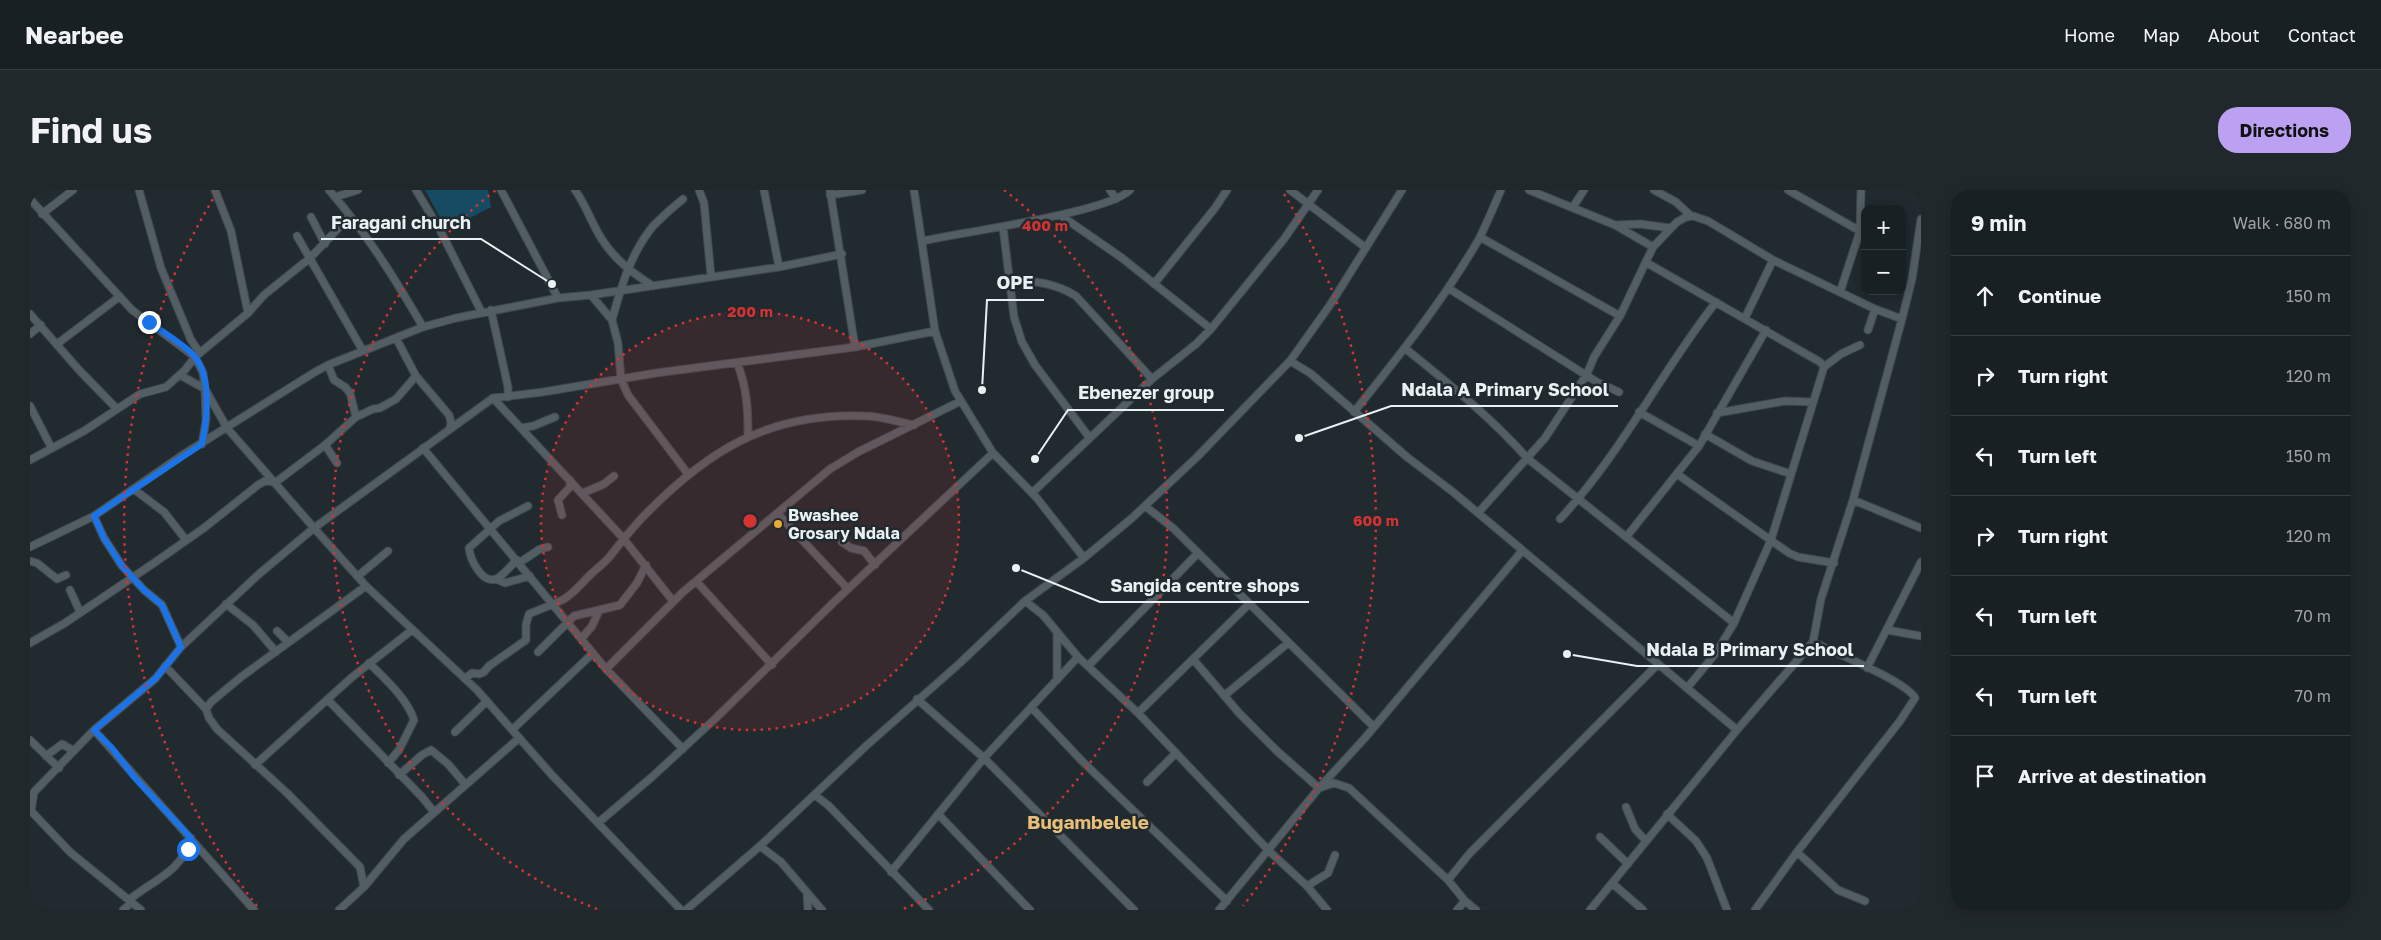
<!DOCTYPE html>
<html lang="en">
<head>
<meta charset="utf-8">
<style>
	:root { --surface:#182023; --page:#21282b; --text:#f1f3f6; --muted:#9fa3a6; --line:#363e41; --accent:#bca0f2 }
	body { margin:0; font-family:"Golos Text",sans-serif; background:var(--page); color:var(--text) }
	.controls { position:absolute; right:15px; top:15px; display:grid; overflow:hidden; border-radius:10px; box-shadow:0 2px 12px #0003 }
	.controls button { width:45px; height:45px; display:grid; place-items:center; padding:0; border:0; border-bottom:1px solid var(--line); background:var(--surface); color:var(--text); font:25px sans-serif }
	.stop { position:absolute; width:15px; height:15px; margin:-11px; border:4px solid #1a73e8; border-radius:50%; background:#fff }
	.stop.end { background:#1a73e8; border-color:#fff; box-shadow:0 1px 5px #0008 }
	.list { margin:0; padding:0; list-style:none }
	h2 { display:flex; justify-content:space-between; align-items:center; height:65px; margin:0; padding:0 20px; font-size:21px }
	h2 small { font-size:16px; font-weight:400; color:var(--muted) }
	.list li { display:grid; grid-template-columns:32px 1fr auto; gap:15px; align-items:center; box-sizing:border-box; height:80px; padding:0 20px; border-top:1px solid var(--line) }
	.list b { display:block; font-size:19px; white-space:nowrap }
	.list em { font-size:16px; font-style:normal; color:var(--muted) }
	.icon { flex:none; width:28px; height:28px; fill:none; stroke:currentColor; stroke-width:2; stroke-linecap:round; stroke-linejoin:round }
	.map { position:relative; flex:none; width:1891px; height:720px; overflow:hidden; border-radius:20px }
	header { display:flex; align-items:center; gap:30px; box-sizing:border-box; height:70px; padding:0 25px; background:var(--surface); border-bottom:1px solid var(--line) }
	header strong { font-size:24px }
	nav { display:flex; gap:28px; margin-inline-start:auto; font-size:18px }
	.intro { display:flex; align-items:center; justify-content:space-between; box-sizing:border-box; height:120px; padding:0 30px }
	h1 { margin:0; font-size:35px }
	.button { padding:12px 22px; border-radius:20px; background:var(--accent); color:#111; font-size:18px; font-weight:700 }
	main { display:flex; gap:30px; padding:0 30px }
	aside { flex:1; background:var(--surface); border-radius:20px; box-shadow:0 2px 12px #0003 }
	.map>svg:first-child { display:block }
</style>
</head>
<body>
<header>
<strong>Nearbee</strong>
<nav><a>Home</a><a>Map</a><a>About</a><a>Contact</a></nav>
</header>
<div class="intro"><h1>Find us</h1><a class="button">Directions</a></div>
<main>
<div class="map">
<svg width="1891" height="720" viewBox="0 0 1891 720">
	<rect width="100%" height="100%" fill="#202a2f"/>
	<path fill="#154c64" d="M 395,0 L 458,0 L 461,17 L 417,40 Z"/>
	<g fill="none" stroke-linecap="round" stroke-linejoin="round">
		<g stroke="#3f484c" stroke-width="9">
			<path id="minor" d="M 109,0 L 131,78 L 161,150 L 170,163
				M 185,0 L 201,41 L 218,123
				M 299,0 C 337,44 364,87 393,137
				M 386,0 L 410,40 L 452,123
				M 471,0 L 528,108
				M 545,0 C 556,15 561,32 571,48 C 584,69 602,83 623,96
				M 669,0 L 674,13 L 681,86
				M 734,0 L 749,77
				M 800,0 L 825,157
				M 884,0 L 905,141 L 925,201 L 963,263 L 1006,307 L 1054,368
				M 1080,0 L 1086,9
				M 1260,0 L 1336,58
				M 1499,0 L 1585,35 L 1623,57
				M 1624,0 L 1646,12 L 1661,26
				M 1758,0 L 1830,41
				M 800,5 L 832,0
				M 305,7 L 328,0
				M 0,9 L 102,120 L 165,167 L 173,183 L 175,199 L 197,238 L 284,338 L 336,396 L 447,500 L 521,584 L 651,720
				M 1543,17 L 1554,0
				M 12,24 L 43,0
				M 1030,25 L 1092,68 L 1181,139
				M 281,27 L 295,54
				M 1585,35 L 1610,34 L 1640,38
				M 973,37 L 984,127 L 992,152 L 1005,175 L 1059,247
				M 267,46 L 333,161
				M 1450,47 L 1590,126
				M 893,51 C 931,42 1078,23 1100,0
				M 1617,73 L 1790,172 L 1794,177 L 1741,350 L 1704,433 L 1686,463 L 1657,498
				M 981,90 C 1005,91 1025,93 1046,106 L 1122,189
				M 1124,94 L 1185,18 L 1197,0
				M 1418,98 L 1567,192 L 1589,202
				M 1810,102 L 1830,41 L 1831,0
				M 561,105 L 582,130 L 588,153 L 591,189 L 598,205 L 658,284
				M 461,120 L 478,197 L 478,207
				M 0,124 L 49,180 L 87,219
				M 1715,128 L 1743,70
				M 582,130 C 591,97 601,62 624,35 C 633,26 643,17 653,9
				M 1838,140 L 1845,119
				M 0,144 L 11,135
				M 366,148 L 386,186 L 419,225 L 421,232 L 420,238
				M 27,154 L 89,107
				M 1376,159 C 1418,193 1462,228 1497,268 L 1704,433
				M 1260,171 L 1280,183 L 1377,267 L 1423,302 L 1707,540
				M 707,173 C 717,197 718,220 718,245
				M 298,175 L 304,190 L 315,197 L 320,203 L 326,227
				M 1794,177 L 1811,164 L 1830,155
				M 150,185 L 175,199 L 176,230 L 172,254
				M 463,208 L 593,348 L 643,411
				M 0,216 L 21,257
				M 1324,222 C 1369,166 1413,111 1449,49 C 1457,33 1464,16 1471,0
				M 1609,222 L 1669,256
				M 1687,223 L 1755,211 L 1783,212
				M 491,238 L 503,236 L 525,227
				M 1675,244 L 1722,271 L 1761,284
				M 295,255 L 307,273
				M 393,258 L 576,479 L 653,559
				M 0,270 L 54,241 L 110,204 L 136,197 L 155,180 L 165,167 L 218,123 L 234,105 L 280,68 L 320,26
				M 1647,284 L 1759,363 L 1768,367 L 1804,373
				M 105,300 L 134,322 L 156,350
				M 553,303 L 574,294 L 584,286
				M 1002,303 L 1122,189 L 1166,154 L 1181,139 L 1254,49 L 1288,0
				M 1823,310 L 1891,338
				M 1115,316 L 1143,338 L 1344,537
				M 1448,323 L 1515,248 L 1557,184 L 1564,167 L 1590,126 L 1623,57 L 1647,32 L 1656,27 L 1663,26 L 1678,31 L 1743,70 L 1845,119 L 1872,129
				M 748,324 L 818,399
				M 532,325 L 528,310 L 540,297 L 540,290
				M 64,326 L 74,348 L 92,376 L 114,400 L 132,415 L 151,457
				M 1530,329 C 1591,264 1631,182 1686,112
				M 1597,346 L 1669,256 L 1736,140
				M 812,352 L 821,358 L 834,361 L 845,375
				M 0,357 L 64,326 L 154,264 L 285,182 L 298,175 L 393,137 L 426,128 L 528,108 L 561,105 L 749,77 L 812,64
				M 487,370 C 481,375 473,386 466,389 C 451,394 440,368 439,358 L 469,331 L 498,316
				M 0,371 L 7,373 L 27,389 L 36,385
				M 489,373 L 510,359 L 518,357
				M 328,386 L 358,361
				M 466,389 L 475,393 L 500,386
				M 666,391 L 742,475
				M 40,400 L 50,422
				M 995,411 L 1013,425 L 1048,467 L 1108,523 L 1239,661 L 1277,696 L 1297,720
				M 196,414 L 223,435 L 246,462
				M 1857,440 L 1891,446
				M 247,441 L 258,452
				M 1027,443 L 1027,490
				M 552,448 L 562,436 L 569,421
				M 0,453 L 35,433 L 124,373 L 174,338 L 228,295 L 235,291 L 246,292 L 295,255 L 326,227 L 343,219 L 350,218 L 366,209 L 386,186
				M 508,462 L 544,426 L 590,415 L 607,393 L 616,375
				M 1163,469 L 1219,414
				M 339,473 C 355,489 377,508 384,530 L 369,560 L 358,573
				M 1059,475 L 1168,363
				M 135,476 L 176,519 L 179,528 L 187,539 L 257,603 L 330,677 L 334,697
				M 1837,478 L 1891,372
				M 576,479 L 653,402 L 800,279 L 828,262 L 931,211
				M 435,489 L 442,483 L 449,484 L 454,482 L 459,476 L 496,450 L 496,435 L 499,424 C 510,419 523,415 534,409 C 543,404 551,394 559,386 C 566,379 575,373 581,365 C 590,353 599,342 610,330 C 675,262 737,222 835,226 C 851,226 868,232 884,235
				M 1195,505 L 1258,453
				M 887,509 L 954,568 L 1104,720
				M 298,510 L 392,607 L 404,622
				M 1001,517 L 1052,571 L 1197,711
				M 176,519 L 181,512 L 211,487 L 336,396
				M 1108,523 L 1163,469 L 1209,523 L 1247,561 L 1289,598 L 1304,593 L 1319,598 L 1418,690 L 1435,711 L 1446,720
				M 483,539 L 563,463
				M 64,540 L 224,720
				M 425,542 L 457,511
				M 0,550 L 29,578
				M 16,566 L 32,554 L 44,561
				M 225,575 L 321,488 L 382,440
				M 369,585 L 392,565 L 401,560 L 418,574 L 435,594
				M 1117,592 L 1146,563
				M 785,605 L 799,616 L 899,720
				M 1596,617 L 1605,639 L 1616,651
				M 0,620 L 40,662 L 111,720
				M 1,621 L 4,602 L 64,540 L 125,489 L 151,457 L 229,384 L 284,338 L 463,208 L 513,202 L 626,183 L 825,157 L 905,141
				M 908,624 L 1000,720
				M 1637,624 L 1666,651 L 1677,668 L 1697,720
				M 568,633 L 623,586 L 686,528 L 803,413 L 963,263
				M 1570,647 L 1598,674
				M 730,656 L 751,672 L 792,720
				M 1767,662 L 1808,700 L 1835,711
				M 861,682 L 954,568 L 1048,467
				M 1418,690 L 1440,663 L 1628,474
				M 1582,693 L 1613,720
				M 1277,696 L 1298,683 L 1305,665
				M 777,703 L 778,720
				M 99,710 C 124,689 151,683 161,648
				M 93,720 L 102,712
				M 309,720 L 334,697 L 374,649 L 488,549
				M 656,720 L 730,656 L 836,556 L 930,473 L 995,411 L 1054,368 L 1102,328 L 1167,267 L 1260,171 L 1300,115 L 1372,0
				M 1189,720 L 1289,598 L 1334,549 L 1492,361
				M 1427,720 L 1435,711
				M 1560,720 L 1707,540 L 1783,452 L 1791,409 L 1823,310 L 1872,129 L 1882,89 L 1891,29
				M 1725,720 L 1767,662 L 1870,531 L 1885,508 C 1876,491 1803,462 1783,452"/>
		</g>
		<use href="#minor" stroke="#525d64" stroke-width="7"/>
	</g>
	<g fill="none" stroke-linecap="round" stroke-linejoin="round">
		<path stroke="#1a73e8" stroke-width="6" d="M 119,132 C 133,143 153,153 165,167 C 182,187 177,230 172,254 L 64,326 L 74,348 L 92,376 L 114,400 L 132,415 L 151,457 L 125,489 L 64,540 L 82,558 L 104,587 L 161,648 L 158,659"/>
	</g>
	<circle cx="720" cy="331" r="209" fill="#d73232" fill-opacity=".12"/>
	<g fill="none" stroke="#d73232" stroke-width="2.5" stroke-dasharray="2.5 5">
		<circle cx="720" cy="331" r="209"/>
		<path d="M567 719A417 417 0 0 1 466 0M974 0A417 417 0 0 1 873 719"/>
		<path d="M227 716A626 626 0 0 1 186 4M1254 4A626 626 0 0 1 1213 716"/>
	</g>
	<circle fill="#e6ac36" stroke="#202a2f" stroke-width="2" cx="748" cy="334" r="5"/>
	<g text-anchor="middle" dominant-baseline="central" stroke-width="5" stroke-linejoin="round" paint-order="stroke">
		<g font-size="16" font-weight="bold" fill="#eaf1f4" stroke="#202a2f" text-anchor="start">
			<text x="758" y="325">Bwashee<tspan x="758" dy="18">Grosary Ndala</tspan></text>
		</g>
		<g font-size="19" font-weight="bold" fill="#e8bf79" stroke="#202a2f">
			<text x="1058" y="631">Bugambelele</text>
		</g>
	</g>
	<circle cx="720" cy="331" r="8" fill="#d73232" stroke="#202a2f" stroke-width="2.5"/>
	<g font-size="15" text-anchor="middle" font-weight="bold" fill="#d73232" stroke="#202a2f" stroke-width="5" stroke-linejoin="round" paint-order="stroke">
		<text x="1015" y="41">400 m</text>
		<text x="720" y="127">200 m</text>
		<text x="1346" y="336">600 m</text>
	</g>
	<path fill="none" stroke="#eaf1f4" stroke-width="2" d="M522 94L451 49H291M952 200L957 110H1014M1269 248L1361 216H1588M1005 269L1038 220H1194M986 378L1070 412H1279M1537 464L1607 476H1834"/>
	<g fill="#eaf1f4" stroke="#202a2f" stroke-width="2">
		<circle cx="522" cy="94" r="5"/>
		<circle cx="952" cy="200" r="5"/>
		<circle cx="1269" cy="248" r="5"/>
		<circle cx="1005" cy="269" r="5"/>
		<circle cx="986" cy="378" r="5"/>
		<circle cx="1537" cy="464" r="5"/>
	</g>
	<g font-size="18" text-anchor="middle" font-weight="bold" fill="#eaf1f4" stroke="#202a2f" stroke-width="5" stroke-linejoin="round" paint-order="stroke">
		<text x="371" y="39">Faragani church</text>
		<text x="985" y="99">OPE</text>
		<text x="1475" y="206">Ndala A Primary School</text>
		<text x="1116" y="209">Ebenezer group</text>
		<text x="1175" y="402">Sangida centre shops</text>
		<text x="1720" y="466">Ndala B Primary School</text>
	</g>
</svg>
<div class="controls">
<button>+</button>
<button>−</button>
</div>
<div class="stop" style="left:158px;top:659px"></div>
<div class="stop end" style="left:119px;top:132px"></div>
</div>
<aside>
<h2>9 min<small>Walk · 680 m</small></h2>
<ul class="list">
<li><svg class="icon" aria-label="ahead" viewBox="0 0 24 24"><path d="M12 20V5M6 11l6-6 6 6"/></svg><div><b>Continue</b></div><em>150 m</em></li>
<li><svg class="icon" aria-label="right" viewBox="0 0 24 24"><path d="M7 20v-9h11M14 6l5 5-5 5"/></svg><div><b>Turn right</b></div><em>120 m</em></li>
<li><svg class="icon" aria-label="left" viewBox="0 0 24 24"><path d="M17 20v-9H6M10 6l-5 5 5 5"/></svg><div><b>Turn left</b></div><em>150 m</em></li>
<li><svg class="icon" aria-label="right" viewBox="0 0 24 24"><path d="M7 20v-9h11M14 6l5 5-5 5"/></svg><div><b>Turn right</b></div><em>120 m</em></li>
<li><svg class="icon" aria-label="left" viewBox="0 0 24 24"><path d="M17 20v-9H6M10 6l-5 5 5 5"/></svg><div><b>Turn left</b></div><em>70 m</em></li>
<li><svg class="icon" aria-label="left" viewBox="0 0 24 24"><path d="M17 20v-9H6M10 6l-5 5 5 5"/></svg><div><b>Turn left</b></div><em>70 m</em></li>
<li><svg class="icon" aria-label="arrive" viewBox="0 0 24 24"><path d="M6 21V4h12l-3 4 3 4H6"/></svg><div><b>Arrive at destination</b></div></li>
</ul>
</aside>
</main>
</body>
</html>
